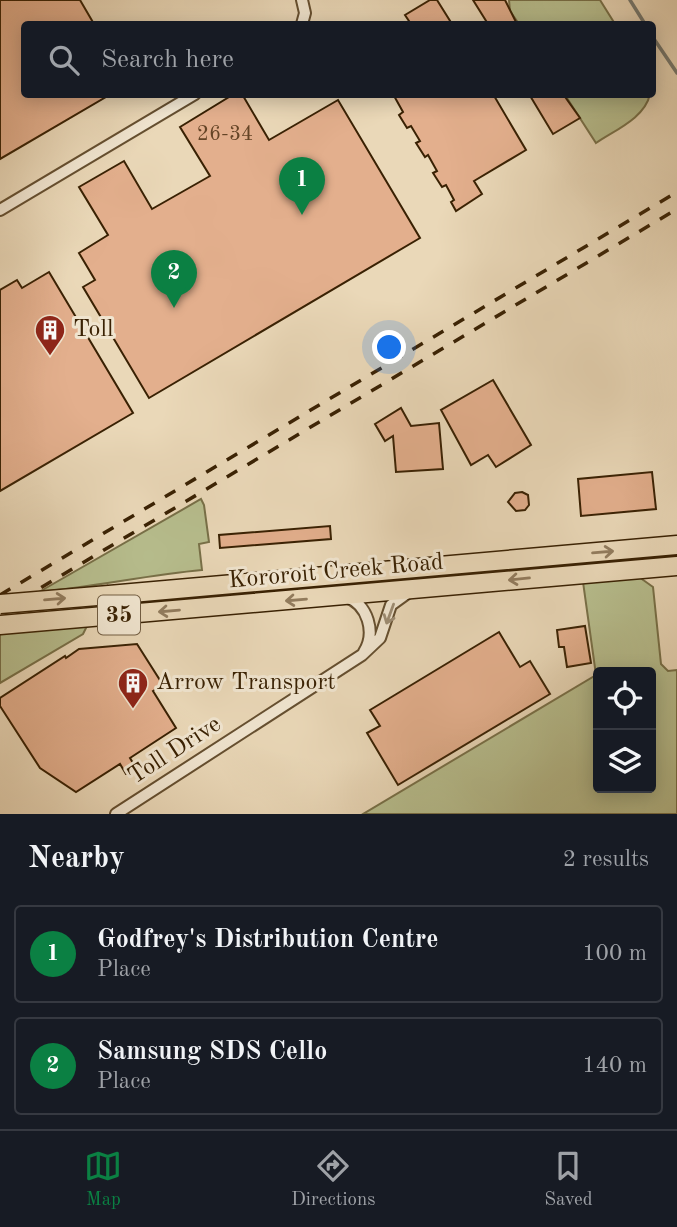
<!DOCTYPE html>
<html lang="en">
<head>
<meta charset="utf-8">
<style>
	:root { --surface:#171b24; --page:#242831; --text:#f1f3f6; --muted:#9ea1a6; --line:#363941; --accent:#0b8043 }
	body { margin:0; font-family:"Old Standard TT",serif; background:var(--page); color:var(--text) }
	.controls { position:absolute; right:21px; bottom:21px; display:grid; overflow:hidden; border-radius:7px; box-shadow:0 4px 18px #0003 }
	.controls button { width:63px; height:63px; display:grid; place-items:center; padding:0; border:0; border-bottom:2px solid var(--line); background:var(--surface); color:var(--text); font:35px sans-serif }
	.you { position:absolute; left:390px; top:348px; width:24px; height:24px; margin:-18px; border:5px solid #fff; border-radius:50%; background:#1a73e8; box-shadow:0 0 0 10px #1a73e833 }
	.badge { display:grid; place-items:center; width:46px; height:46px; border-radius:50%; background:var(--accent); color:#fff; font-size:23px; font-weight:700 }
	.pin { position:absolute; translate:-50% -58px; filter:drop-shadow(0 2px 4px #0008) }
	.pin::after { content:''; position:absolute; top:37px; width:24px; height:21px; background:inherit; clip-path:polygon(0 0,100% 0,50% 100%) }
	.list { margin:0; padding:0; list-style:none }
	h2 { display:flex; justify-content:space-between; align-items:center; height:91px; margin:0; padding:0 28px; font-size:30px }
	h2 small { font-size:23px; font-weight:400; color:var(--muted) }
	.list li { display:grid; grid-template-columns:46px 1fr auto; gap:21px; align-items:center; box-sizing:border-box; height:98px; margin:0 14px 14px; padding:0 14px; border:2px solid var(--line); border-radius:7px }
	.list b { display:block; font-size:26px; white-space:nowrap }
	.list p { margin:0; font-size:23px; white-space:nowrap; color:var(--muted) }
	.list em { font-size:23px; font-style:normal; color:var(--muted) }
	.icon { flex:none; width:38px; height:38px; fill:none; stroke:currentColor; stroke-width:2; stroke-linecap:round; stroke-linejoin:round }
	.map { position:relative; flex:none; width:677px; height:814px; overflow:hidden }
	.search { position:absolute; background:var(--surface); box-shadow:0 4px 18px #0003; left:21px; right:21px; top:21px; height:77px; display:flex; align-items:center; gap:18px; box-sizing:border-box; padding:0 24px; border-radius:7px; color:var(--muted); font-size:26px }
	.sheet { height:315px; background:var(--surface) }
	nav { display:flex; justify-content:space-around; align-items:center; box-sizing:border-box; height:98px; border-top:2px solid var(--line); background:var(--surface); font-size:19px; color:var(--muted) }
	nav a { display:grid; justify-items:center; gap:4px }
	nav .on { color:var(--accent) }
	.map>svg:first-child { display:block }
</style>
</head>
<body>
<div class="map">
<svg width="677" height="814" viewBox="0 0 677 814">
	<rect width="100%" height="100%" fill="#ead8b8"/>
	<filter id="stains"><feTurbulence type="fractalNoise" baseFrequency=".00286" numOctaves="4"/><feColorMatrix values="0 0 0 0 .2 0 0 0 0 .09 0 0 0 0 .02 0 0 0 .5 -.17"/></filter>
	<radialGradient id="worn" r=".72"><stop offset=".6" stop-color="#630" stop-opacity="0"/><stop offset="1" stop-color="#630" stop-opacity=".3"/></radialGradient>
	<path fill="#b7be8e" stroke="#787048" stroke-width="2" fill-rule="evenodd" d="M 509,0 L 600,0 L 615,24 L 519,24 L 510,11 Z
		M 650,94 C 645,118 615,130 596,143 L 565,95 Z
		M 201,499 L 204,505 L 209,542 L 199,544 L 202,570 C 147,575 94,587 39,592 Z
		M 639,577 L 653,587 L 661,664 L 668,671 L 677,670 L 677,814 L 363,814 L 596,675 L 583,582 ZM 598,672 L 651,672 L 651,788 L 598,788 Z
		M 89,622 L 83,634 L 0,683 L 0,631 Z"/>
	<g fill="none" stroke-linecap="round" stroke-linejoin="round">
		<path stroke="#767a71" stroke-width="3.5" d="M 630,0 L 645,24
			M 652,36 L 677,73"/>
	</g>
	<path fill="#e3af8d" stroke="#392103" stroke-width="2" d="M 0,0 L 80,0 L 94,24 L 24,24 L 24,94 L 111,94 L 0,159 Z
		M 430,0 L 437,0 L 452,24 L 411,24 L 405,15 Z
		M 473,0 L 505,0 L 517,24 L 488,24 Z
		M 234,94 L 242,94 L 269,140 L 338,100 L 420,238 L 149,398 L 83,287 L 95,280 L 79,253 L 108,235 L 79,187 L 124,161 L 152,209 L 210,176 L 180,127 Z
		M 393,94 L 493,94 L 526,150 L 474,181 L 482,194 L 456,211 L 451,202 L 454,200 L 446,185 L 442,187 L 433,173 L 437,171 L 428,155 L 425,157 L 416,143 L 420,141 L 411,126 L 407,128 L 399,115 L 403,112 Z
		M 529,94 L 563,94 L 580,118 L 553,134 Z
		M 49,272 L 133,413 L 0,491 L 0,290 L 17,280 L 22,288 Z
		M 493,380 L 531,445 L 496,467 L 488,455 L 471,465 L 441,410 Z
		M 401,408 L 411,426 L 439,423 L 443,469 L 396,472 L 393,436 L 385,441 L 375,424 Z
		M 652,472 L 656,509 L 581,516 L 578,479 Z
		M 522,492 L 528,495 L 529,505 L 525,510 L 516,511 L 508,502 L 515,493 Z
		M 330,526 L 331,539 L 220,548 L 219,535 Z
		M 585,626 L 591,663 L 567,667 L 564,647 L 559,647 L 557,630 Z
		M 499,632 L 520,667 L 530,661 L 550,694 L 398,785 L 367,733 L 380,726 L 370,710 Z
		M 137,644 L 163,685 L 153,691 L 176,728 L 130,758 L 136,768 L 134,774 L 126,774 L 120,764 L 76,792 L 40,768 L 0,706 L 0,698 L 65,656 L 66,658 L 79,649 Z"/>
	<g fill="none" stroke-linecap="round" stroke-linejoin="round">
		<g stroke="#654f30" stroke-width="14">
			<path id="minor" d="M 302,0 L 305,13 L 302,24
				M 0,210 L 195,94
				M 346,597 C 368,604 376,633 364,652
				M 116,814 L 362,655 L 380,638 L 391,605 L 409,592"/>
		</g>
		<g stroke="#392103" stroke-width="21">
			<path id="primary" d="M 109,595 L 677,545
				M 0,625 L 677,566"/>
		</g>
		<use href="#minor" stroke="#f1e6d1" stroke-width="10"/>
		<use href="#primary" stroke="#ead8b8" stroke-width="18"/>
		<path stroke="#392103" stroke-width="3.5" stroke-dasharray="12 12" stroke-linecap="butt" d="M 0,595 L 677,192
			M 0,612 L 677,209"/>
		<g stroke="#392103" stroke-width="21" stroke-linecap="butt">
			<path id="primary-bridge" d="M 0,604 L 109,595"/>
		</g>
		<use href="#primary-bridge" stroke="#ead8b8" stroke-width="18"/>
	</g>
	<defs><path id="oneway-shaft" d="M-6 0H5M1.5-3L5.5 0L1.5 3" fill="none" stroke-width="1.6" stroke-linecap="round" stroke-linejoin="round" transform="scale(1.75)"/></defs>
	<g stroke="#927c5e">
		<use href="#oneway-shaft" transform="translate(603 552) rotate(-5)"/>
		<use href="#oneway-shaft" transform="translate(519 579) rotate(174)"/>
		<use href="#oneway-shaft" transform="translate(55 599) rotate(-5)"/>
		<use href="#oneway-shaft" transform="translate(296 600) rotate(175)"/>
		<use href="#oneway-shaft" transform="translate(169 611) rotate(175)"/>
	</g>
	<use stroke="#9e8d74" href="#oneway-shaft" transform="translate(390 614) rotate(110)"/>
	<defs>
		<g id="building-pin" transform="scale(1.575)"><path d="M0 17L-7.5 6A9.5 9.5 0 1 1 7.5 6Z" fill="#8f2418" stroke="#f1e6d1"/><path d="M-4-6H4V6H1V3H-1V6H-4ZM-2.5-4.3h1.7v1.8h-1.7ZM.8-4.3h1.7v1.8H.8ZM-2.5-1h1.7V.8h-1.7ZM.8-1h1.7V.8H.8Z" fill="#fff"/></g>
	</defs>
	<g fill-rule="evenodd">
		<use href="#building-pin" x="50" y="330"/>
		<use href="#building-pin" x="133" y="683"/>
	</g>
	<g text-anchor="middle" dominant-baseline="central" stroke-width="6" stroke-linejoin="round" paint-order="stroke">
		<g font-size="21" fill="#644426">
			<text x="225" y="134">26-34</text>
		</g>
		<rect fill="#f1e6d1" stroke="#705c41" stroke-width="2" x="98" y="595.5" width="42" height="39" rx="5"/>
		<g font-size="23" font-weight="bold" fill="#392103">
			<text x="119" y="615">35</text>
		</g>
		<g font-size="24" fill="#392103" stroke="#f1e6d1" text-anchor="start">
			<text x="73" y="330">Toll</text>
			<text x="156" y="683">Arrow Transport</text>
		</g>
		<g font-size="24" fill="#392103" stroke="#f1e6d1">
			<text transform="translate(336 572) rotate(-5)">Kororoit Creek Road</text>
			<text transform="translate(175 751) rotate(-33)">Toll Drive</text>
		</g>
	</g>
	<rect width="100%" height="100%" filter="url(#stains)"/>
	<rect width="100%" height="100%" fill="url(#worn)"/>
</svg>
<div class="controls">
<button><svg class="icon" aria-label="locate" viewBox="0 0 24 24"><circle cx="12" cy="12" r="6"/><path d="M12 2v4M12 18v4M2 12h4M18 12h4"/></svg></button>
<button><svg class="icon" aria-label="layers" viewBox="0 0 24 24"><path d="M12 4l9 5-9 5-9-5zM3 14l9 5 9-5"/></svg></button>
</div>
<div class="you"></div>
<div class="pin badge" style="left:302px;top:215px">1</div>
<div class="pin badge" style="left:174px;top:308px">2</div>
<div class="search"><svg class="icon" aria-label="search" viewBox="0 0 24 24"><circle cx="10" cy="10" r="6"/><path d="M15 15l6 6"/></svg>Search here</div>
</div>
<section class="sheet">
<h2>Nearby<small>2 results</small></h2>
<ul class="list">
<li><span class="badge">1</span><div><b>Godfrey's Distribution Centre</b><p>Place</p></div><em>100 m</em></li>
<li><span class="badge">2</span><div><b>Samsung SDS Cello</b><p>Place</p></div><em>140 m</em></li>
</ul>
</section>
<nav>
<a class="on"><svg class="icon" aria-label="map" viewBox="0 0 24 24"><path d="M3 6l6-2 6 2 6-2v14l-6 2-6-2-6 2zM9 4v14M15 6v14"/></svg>Map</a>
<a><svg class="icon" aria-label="directions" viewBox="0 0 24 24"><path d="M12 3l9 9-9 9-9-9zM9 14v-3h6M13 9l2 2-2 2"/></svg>Directions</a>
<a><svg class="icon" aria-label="saved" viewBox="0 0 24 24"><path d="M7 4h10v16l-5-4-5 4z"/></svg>Saved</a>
</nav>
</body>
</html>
